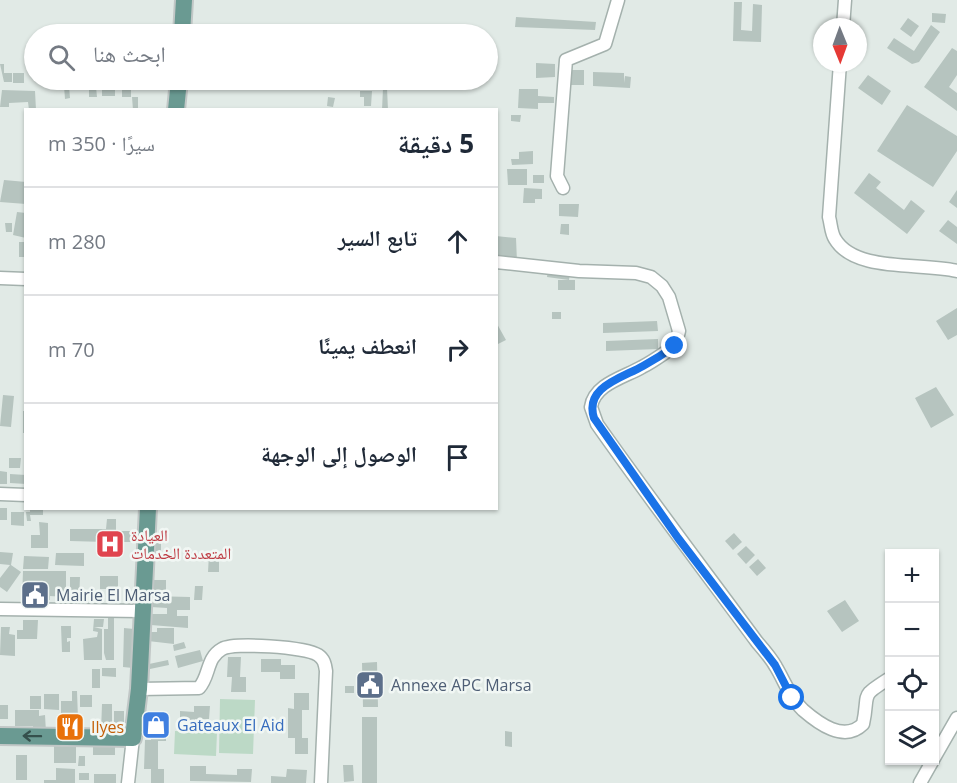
<!DOCTYPE html>
<html lang="ar">
<head>
<meta charset="utf-8">
<style>
	:root { --surface:#fff; --page:#f2f2f3; --text:#1f2937; --muted:#747a83; --line:#e0e1e3 }
	body { margin:0; font-family:"Open Sans","Noto Naskh Arabic",sans-serif; background:var(--page); color:var(--text); direction:rtl }
	.controls { position:absolute; right:18px; bottom:18px; display:grid; overflow:hidden; border-radius:0px; box-shadow:0 2px 4px #0004 }
	.controls button { width:54px; height:54px; display:grid; place-items:center; padding:0; border:0; border-bottom:2px solid var(--line); background:var(--surface); color:var(--text); font:30px sans-serif }
	.compass { position:absolute; left:813px; top:18px; width:54px; height:54px; border-radius:50%; background:var(--surface); box-shadow:0 2px 4px #0004; rotate:179deg }
	.stop { position:absolute; width:18px; height:18px; margin:-14px; border:4px solid #1a73e8; border-radius:50%; background:#fff }
	.stop.end { background:#1a73e8; border-color:#fff; box-shadow:0 2px 6px #0008 }
	.list { margin:0; padding:0; list-style:none }
	h2 { display:flex; justify-content:space-between; align-items:center; height:78px; margin:0; padding:0 24px; font-size:26px }
	h2 small { font-size:20px; font-weight:400; color:var(--muted) }
	.list li { display:grid; grid-template-columns:39px 1fr auto; gap:18px; align-items:center; box-sizing:border-box; height:108px; padding:0 24px; border-top:2px solid var(--line) }
	.list b { display:block; font-size:22px; white-space:nowrap }
	.list em { font-size:20px; font-style:normal; color:var(--muted) }
	.icon { flex:none; width:33px; height:33px; fill:none; stroke:currentColor; stroke-width:2; stroke-linecap:round; stroke-linejoin:round }
	.map { position:relative; flex:none; width:957px; height:783px; overflow:hidden; direction:ltr }
	.search { position:absolute; background:var(--surface); box-shadow:0 2px 4px #0004; left:24px; top:24px; width:474px; height:66px; display:flex; align-items:center; gap:15px; box-sizing:border-box; padding:0 21px; border-radius:33px; color:var(--muted); font-size:22px }
	.panel { position:absolute; background:var(--surface); box-shadow:0 2px 4px #0004; left:24px; top:108px; width:474px; height:402px; border-radius:0px; direction:rtl }
	.map>svg:first-child { display:block }
</style>
</head>
<body>
<div class="map">
<svg width="957" height="783" viewBox="0 0 957 783">
	<rect width="100%" height="100%" fill="#e1eae6"/>
	<path fill="#bcd9c6" d="M 220,699 L 255,700 L 253,754 L 219,753 Z
		M 175,731 L 217,732 L 216,756 L 174,754 Z"/>
	<path fill="#b6c4bf" d="M 734,2 L 742,2 L 741,30 L 752,31 L 753,4 L 762,5 L 761,42 L 733,41 Z
		M 932,13 L 946,14 L 945,23 L 932,22 Z
		M 516,17 L 596,22 L 595,30 L 515,27 Z
		M 908,18 L 919,26 L 911,37 L 900,29 Z
		M 931,25 L 940,32 L 919,62 L 912,64 L 887,48 L 894,38 L 914,51 Z
		M 952,48 L 957,51 L 957,75 L 949,87 L 957,93 L 957,111 L 924,87 Z
		M 536,63 L 555,64 L 555,77 L 536,78 Z
		M 0,64 L 4,64 L 4,73 L 12,73 L 12,82 L 4,82 Z
		M 571,70 L 584,70 L 584,85 L 571,85 Z
		M 593,72 L 624,73 L 624,83 L 625,76 L 631,77 L 630,88 L 593,86 Z
		M 13,73 L 24,73 L 24,83 L 13,83 Z
		M 868,75 L 891,91 L 882,105 L 858,88 Z
		M 131,84 L 131,97 L 122,97 L 122,85 Z
		M 64,86 L 69,86 L 70,98 L 65,99 Z
		M 89,87 L 96,87 L 97,97 L 89,97 Z
		M 102,87 L 115,87 L 115,96 L 102,96 Z
		M 383,88 L 387,88 L 388,110 L 382,110 Z
		M 519,89 L 538,89 L 538,96 L 554,97 L 554,103 L 538,103 L 538,109 L 518,108 Z
		M 2,90 L 35,91 L 36,110 L 29,110 L 28,102 L 9,103 L 9,107 L 0,107 Z
		M 360,91 L 372,91 L 371,106 L 364,106 L 364,97 L 360,97 Z
		M 132,97 L 138,97 L 138,110 L 133,110 Z
		M 328,97 L 335,98 L 333,107 L 327,106 Z
		M 907,105 L 957,136 L 957,151 L 933,187 L 877,151 Z
		M 511,115 L 521,115 L 520,122 L 511,121 Z
		M 533,151 L 533,164 L 512,165 L 511,159 L 519,159 L 519,152 Z
		M 507,169 L 527,169 L 527,185 L 508,185 Z
		M 869,173 L 881,182 L 876,188 L 904,210 L 911,200 L 925,211 L 907,234 L 854,193 Z
		M 533,175 L 544,175 L 544,183 L 533,183 Z
		M 4,180 L 26,182 L 26,204 L 0,202 Z
		M 524,188 L 542,189 L 542,199 L 535,199 L 535,203 L 523,203 Z
		M 957,190 L 957,208 L 949,202 Z
		M 559,204 L 579,204 L 578,217 L 559,216 Z
		M 17,212 L 26,213 L 26,238 L 13,235 Z
		M 948,220 L 957,227 L 957,244 L 939,231 Z
		M 5,223 L 12,223 L 12,232 L 6,232 Z
		M 561,224 L 569,224 L 569,235 L 560,234 Z
		M 496,236 L 516,238 L 517,262 L 508,261 L 508,257 L 496,256 Z
		M 19,242 L 26,242 L 26,257 L 19,257 Z
		M 548,269 L 570,272 L 569,280 L 547,277 Z
		M 558,280 L 575,280 L 575,290 L 558,290 Z
		M 957,308 L 957,335 L 948,340 L 936,321 Z
		M 552,312 L 561,312 L 561,319 L 552,319 Z
		M 657,321 L 658,331 L 603,333 L 603,323 Z
		M 496,322 L 506,340 L 496,345 Z
		M 658,339 L 658,349 L 606,351 L 606,341 Z
		M 936,387 L 954,415 L 931,428 L 915,398 Z
		M 3,395 L 14,396 L 11,427 L 0,426 Z
		M 23,411 L 26,411 L 26,433 L 23,433 Z
		M 9,458 L 21,458 L 20,468 L 9,468 Z
		M 0,471 L 7,472 L 7,484 L 0,484 Z
		M 10,474 L 26,475 L 26,484 L 10,483 Z
		M 0,508 L 7,508 L 7,520 L 0,520 Z
		M 30,508 L 43,508 L 43,515 L 30,515 L 31,521 L 27,521 L 26,512 L 30,512 Z
		M 11,512 L 24,512 L 24,526 L 11,525 Z
		M 107,519 L 116,519 L 116,531 L 137,531 L 137,542 L 115,542 L 115,549 L 106,549 L 106,542 L 70,541 L 70,529 L 106,529 Z
		M 39,522 L 48,523 L 48,548 L 31,548 L 31,535 L 40,535 Z
		M 734,533 L 742,542 L 733,550 L 725,541 Z
		M 154,541 L 161,541 L 161,551 L 154,551 Z
		M 746,546 L 755,555 L 746,564 L 737,554 Z
		M 0,552 L 13,553 L 11,565 L 21,572 L 7,592 L 0,587 L 0,578 L 10,565 L 0,564 Z
		M 56,553 L 84,553 L 84,566 L 55,565 Z
		M 209,554 L 219,554 L 219,572 L 208,572 Z
		M 24,556 L 49,557 L 48,569 L 23,569 Z
		M 758,559 L 766,568 L 757,576 L 749,567 Z
		M 23,571 L 66,571 L 66,597 L 50,596 L 50,600 L 22,600 Z
		M 100,576 L 118,576 L 118,589 L 100,589 Z
		M 70,577 L 80,577 L 79,600 L 70,600 Z
		M 152,580 L 166,580 L 166,591 L 152,591 Z
		M 195,586 L 203,586 L 202,600 L 194,600 Z
		M 92,592 L 99,592 L 99,601 L 93,601 Z
		M 151,596 L 190,597 L 190,610 L 177,610 L 177,616 L 188,616 L 188,628 L 151,625 L 151,614 L 167,614 L 167,608 L 151,607 Z
		M 845,600 L 859,621 L 842,632 L 827,611 Z
		M 108,618 L 114,618 L 114,660 L 106,660 L 104,653 L 104,629 L 108,629 Z
		M 94,619 L 104,619 L 103,627 L 94,627 L 102,629 L 102,660 L 84,660 L 83,639 L 97,637 L 98,632 L 93,631 Z
		M 23,620 L 38,620 L 37,639 L 17,639 L 17,630 L 23,630 Z
		M 61,626 L 71,626 L 71,638 L 67,638 L 67,642 L 70,641 L 70,652 L 62,652 Z
		M 1,627 L 10,627 L 9,634 L 15,635 L 15,656 L 0,655 Z
		M 124,628 L 134,629 L 133,668 L 123,667 Z
		M 157,628 L 174,628 L 174,644 L 148,641 L 149,632 L 157,632 Z
		M 184,642 L 186,648 L 174,651 L 173,645 Z
		M 200,650 L 203,661 L 178,668 L 175,656 Z
		M 228,657 L 241,657 L 240,677 L 246,677 L 246,692 L 231,692 L 232,677 L 227,677 Z
		M 261,659 L 281,659 L 281,665 L 295,665 L 295,679 L 280,679 L 280,672 L 261,672 Z
		M 168,660 L 169,665 L 150,669 L 149,664 Z
		M 377,662 L 378,707 L 363,707 L 362,663 Z
		M 102,668 L 116,668 L 116,677 L 102,676 Z
		M 92,669 L 100,669 L 100,688 L 92,688 Z
		M 345,686 L 354,686 L 354,693 L 345,693 Z
		M 72,691 L 77,691 L 78,719 L 72,719 L 72,727 L 61,727 L 61,701 L 72,701 Z
		M 294,693 L 309,693 L 309,710 L 302,710 L 302,738 L 308,738 L 308,754 L 295,754 L 295,738 L 288,738 L 288,708 L 294,709 Z
		M 44,694 L 59,694 L 59,710 L 44,709 Z
		M 80,695 L 92,695 L 92,707 L 80,707 Z
		M 30,696 L 41,696 L 41,709 L 30,709 Z
		M 102,704 L 112,704 L 112,732 L 101,732 Z
		M 0,705 L 8,705 L 8,719 L 0,719 Z
		M 194,706 L 210,706 L 209,719 L 195,719 L 195,726 L 180,725 L 180,711 L 194,712 Z
		M 15,710 L 39,710 L 39,716 L 45,715 L 46,732 L 33,732 L 33,726 L 15,726 Z
		M 114,711 L 124,711 L 124,726 L 114,726 Z
		M 362,717 L 377,717 L 377,783 L 362,783 Z
		M 151,725 L 166,725 L 166,741 L 158,741 L 158,769 L 164,769 L 164,783 L 151,783 L 151,769 L 144,769 L 145,740 L 151,740 Z
		M 505,731 L 512,732 L 512,747 L 505,746 Z
		M 54,746 L 76,747 L 76,763 L 54,763 Z
		M 93,747 L 115,747 L 115,755 L 93,755 Z
		M 16,755 L 27,755 L 27,780 L 16,780 Z
		M 79,756 L 85,756 L 85,766 L 78,766 Z
		M 343,765 L 353,765 L 354,781 L 344,782 Z
		M 190,766 L 206,766 L 206,774 L 237,775 L 237,769 L 252,769 L 251,782 L 190,781 Z
		M 56,768 L 75,769 L 75,783 L 44,783 L 44,780 L 56,780 Z
		M 287,769 L 307,770 L 306,783 L 271,783 L 271,776 L 286,777 Z
		M 79,773 L 89,773 L 89,780 L 79,780 Z
		M 94,774 L 116,774 L 116,783 L 94,783 Z"/>
	<g fill="none" stroke-linecap="round" stroke-linejoin="round">
		<g stroke="#a4b1ad" stroke-width="15">
			<path id="minor" d="M 843,27 L 845,0
				M 840,63 L 829,217 C 831,224 831,233 835,239 C 855,273 922,262 957,271
				M 563,188 L 557,176 L 566,60 L 605,44 L 618,0
				M 496,262 L 579,271 L 636,273 L 651,277 L 662,286 L 669,297 L 679,331 L 675,346 C 664,353 654,361 642,367 C 625,377 594,384 591,407 L 597,424 C 649,498 703,569 757,642 C 764,650 771,658 776,667 C 785,682 790,698 803,710 C 818,723 844,743 863,724 C 870,692 858,698 890,678
				M 0,278 L 26,279
				M 0,494 L 26,495
				M 0,609 L 141,611
				M 139,689 L 199,688 C 210,676 206,658 222,649 C 234,642 306,647 318,655 C 324,659 325,664 326,671 L 321,783
				M 934,758 L 957,718
				M 128,783 L 133,738
				M 920,783 L 933,760"/>
		</g>
		<g stroke="#c1c7c6" stroke-width="20">
			<path id="major" d="M 182,34 L 184,0
				M 176,110 L 179,80
				M 0,736 L 133,738 L 139,689 L 148,508"/>
		</g>
		<use href="#minor" stroke="#fff" stroke-width="12"/>
		<use href="#major" stroke="#6a9a92" stroke-width="16"/>
	</g>
	<defs><path id="oneway-shaft" d="M-6 0H5M1.5-3L5.5 0L1.5 3" fill="none" stroke-width="1.6" stroke-linecap="round" stroke-linejoin="round" transform="scale(1.5)"/></defs>
	<use stroke="#35504c" href="#oneway-shaft" transform="translate(32 736) rotate(-179)"/>
	<g fill="none" stroke-linecap="round" stroke-linejoin="round">
		<path stroke="#1a73e8" stroke-width="8" d="M 675,346 C 665,353 654,360 643,366 C 622,378 584,387 594,418 L 678,538 L 775,665 L 792,698"/>
	</g>
	<defs>
		<g id="hospital-square" transform="scale(1.5)"><rect x="-9" y="-9" width="18" height="18" rx="4" fill="#e0444e" stroke="#f1f7f4"/><path d="M-5-5h3v3.5h4V-5h3V5h-3V1.5h-4V5h-3Z" fill="#fff"/></g>
		<g id="civic-square" transform="scale(1.5)"><rect x="-9" y="-9" width="18" height="18" rx="4" fill="#5c6f8a" stroke="#f1f7f4"/><path d="M-.6-6.5H3V-4.5H.6V-3L4-1V1h2V6H-6V1h2V-1L-.6-3ZM-1.2 2.5V6h2.4V2.5Z" fill="#fff"/></g>
		<g id="shop-square" transform="scale(1.5)"><rect x="-9" y="-9" width="18" height="18" rx="4" fill="#3f7fe0" stroke="#f1f7f4"/><path d="M-5-2.5h2.3a2.7 3.5 0 0 1 5.4 0H5L5.5 6h-11ZM-1.5-2.5h3a1.5 2.3 0 0 0-3 0Z" fill="#fff"/></g>
		<g id="restaurant-square" transform="scale(1.5)"><rect x="-9" y="-9" width="18" height="18" rx="4" fill="#e8710a" stroke="#f1f7f4"/><path d="M-5-6h1v4h1v-4h1v4h1v-4h1v5L-1.5 .5V6h-2V.5L-5-1ZM5-6V6H3V1.5H1.5Q1.5-4 5-6Z" fill="#fff"/></g>
	</defs>
	<g fill-rule="evenodd">
		<use href="#hospital-square" x="110" y="544"/>
		<use href="#civic-square" x="35" y="595"/>
		<use href="#civic-square" x="370" y="685"/>
		<use href="#shop-square" x="156" y="725"/>
		<use href="#restaurant-square" x="70" y="727"/>
	</g>
	<g text-anchor="middle" dominant-baseline="central" stroke-width="5" stroke-linejoin="round" paint-order="stroke">
		<g font-size="16" fill="#be3a42" stroke="#f1f7f4" text-anchor="start">
			<text x="131" y="535">العيادة<tspan x="131" dy="18">المتعددة الخدمات</tspan></text>
		</g>
		<g font-size="16" fill="#4e5e75" stroke="#f1f7f4" text-anchor="start">
			<text x="56" y="595">Mairie El Marsa</text>
			<text x="391" y="685">Annexe APC Marsa</text>
		</g>
		<g font-size="16" fill="#366cbe" stroke="#f1f7f4" text-anchor="start">
			<text x="177" y="725">Gateaux El Aid</text>
		</g>
		<g font-size="16" fill="#c56008" stroke="#f1f7f4" text-anchor="start">
			<text x="91" y="727">Ilyes</text>
		</g>
	</g>
</svg>
<div class="controls">
<button>+</button>
<button>−</button>
<button><svg class="icon" aria-label="locate" viewBox="0 0 24 24"><circle cx="12" cy="12" r="6"/><path d="M12 2v4M12 18v4M2 12h4M18 12h4"/></svg></button>
<button><svg class="icon" aria-label="layers" viewBox="0 0 24 24"><path d="M12 4l9 5-9 5-9-5zM3 14l9 5 9-5"/></svg></button>
</div>
<svg class="compass" viewBox="-18 -18 36 36"><path d="M0-13l5 13h-10z" fill="#e53935"/><path d="M0 13l5-13h-10z" fill="#747a83"/></svg>
<div class="stop" style="left:792px;top:698px"></div>
<div class="stop end" style="left:675px;top:346px"></div>
<div class="search"><svg class="icon" aria-label="search" viewBox="0 0 24 24"><circle cx="10" cy="10" r="6"/><path d="M15 15l6 6"/></svg>ابحث هنا</div>
<section class="panel">
<h2>5 دقيقة<small>سيرًا · 350 m</small></h2>
<ul class="list">
<li><svg class="icon" aria-label="ahead" viewBox="0 0 24 24"><path d="M12 20V5M6 11l6-6 6 6"/></svg><div><b>تابع السير</b></div><em>280 m</em></li>
<li><svg class="icon" aria-label="right" viewBox="0 0 24 24"><path d="M7 20v-9h11M14 6l5 5-5 5"/></svg><div><b>انعطف يمينًا</b></div><em>70 m</em></li>
<li><svg class="icon" aria-label="arrive" viewBox="0 0 24 24"><path d="M6 21V4h12l-3 4 3 4H6"/></svg><div><b>الوصول إلى الوجهة</b></div></li>
</ul>
</section>
</div>
</body>
</html>
